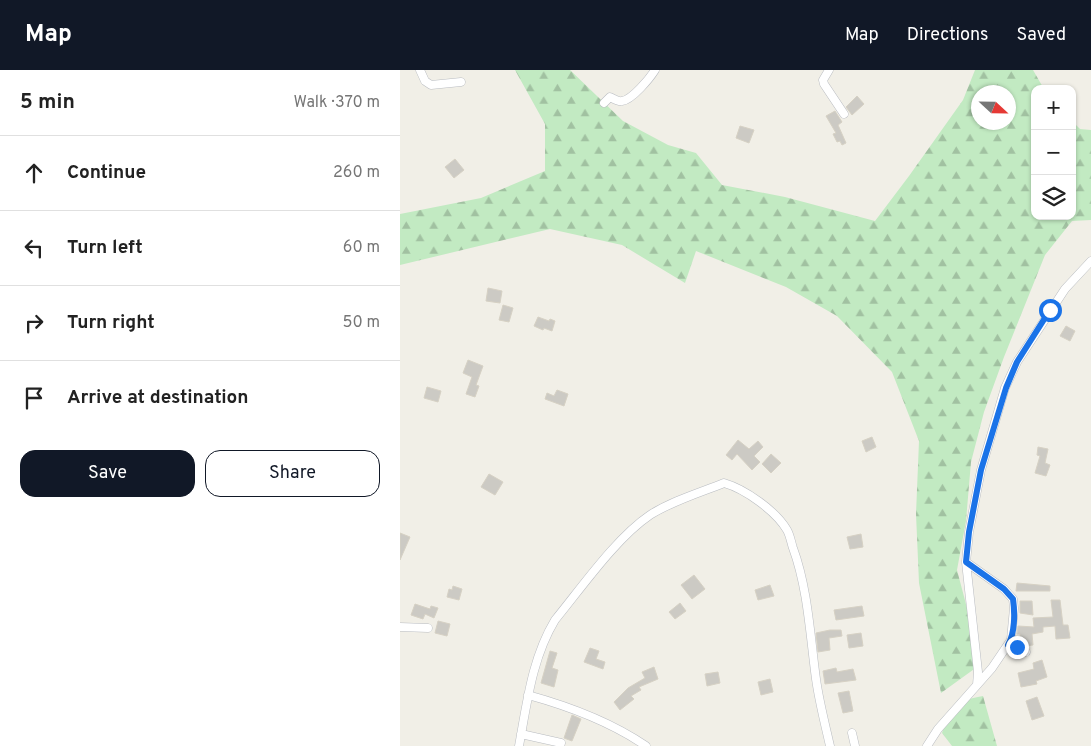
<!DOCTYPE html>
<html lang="en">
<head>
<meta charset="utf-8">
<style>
	:root { --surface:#fff; --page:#f2f2f2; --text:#222; --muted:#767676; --line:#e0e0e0; --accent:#111827 }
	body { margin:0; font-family:Overpass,sans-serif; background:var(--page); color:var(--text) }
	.controls { position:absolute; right:15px; top:15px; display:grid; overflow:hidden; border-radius:10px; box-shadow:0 1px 4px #0004 }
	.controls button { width:45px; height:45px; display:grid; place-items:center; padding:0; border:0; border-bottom:1px solid var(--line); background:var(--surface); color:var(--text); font:25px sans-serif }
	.compass { position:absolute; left:571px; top:15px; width:45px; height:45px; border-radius:50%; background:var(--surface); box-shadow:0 1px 4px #0004; rotate:112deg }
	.stop { position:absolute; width:15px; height:15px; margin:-11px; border:4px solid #1a73e8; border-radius:50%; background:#fff }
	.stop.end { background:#1a73e8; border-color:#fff; box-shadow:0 1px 5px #0008 }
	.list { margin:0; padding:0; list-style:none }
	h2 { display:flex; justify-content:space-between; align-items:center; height:65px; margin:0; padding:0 20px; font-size:21px }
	h2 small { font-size:16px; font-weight:400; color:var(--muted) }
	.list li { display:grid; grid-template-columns:32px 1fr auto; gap:15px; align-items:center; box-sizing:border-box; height:75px; padding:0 20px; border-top:1px solid var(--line) }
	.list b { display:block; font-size:19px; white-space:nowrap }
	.list em { font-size:16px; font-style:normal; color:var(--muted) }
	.actions { display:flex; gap:10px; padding:15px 20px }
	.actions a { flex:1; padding:11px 0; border:1px solid var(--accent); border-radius:15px; text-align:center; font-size:18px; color:var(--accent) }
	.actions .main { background:var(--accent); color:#fff }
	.icon { flex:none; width:28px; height:28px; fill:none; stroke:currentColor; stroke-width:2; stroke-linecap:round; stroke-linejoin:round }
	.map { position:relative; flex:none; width:691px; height:676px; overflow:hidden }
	header { display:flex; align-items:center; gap:30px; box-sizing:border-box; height:70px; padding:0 25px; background:var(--accent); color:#fff }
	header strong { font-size:24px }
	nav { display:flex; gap:28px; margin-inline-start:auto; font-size:18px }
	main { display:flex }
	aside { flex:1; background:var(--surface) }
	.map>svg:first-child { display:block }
</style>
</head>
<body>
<header>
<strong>Map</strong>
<nav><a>Map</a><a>Directions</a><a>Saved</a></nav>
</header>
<main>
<aside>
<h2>5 min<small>Walk · 370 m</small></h2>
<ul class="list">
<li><svg class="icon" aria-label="ahead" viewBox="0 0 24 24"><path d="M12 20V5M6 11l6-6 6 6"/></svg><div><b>Continue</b></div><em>260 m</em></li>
<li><svg class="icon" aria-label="left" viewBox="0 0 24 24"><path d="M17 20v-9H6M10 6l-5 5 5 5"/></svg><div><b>Turn left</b></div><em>60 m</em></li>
<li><svg class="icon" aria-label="right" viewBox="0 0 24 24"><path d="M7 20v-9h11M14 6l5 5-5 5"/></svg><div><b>Turn right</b></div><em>50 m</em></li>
<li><svg class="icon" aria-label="arrive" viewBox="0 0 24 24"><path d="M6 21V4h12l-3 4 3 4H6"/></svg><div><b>Arrive at destination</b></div></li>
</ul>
<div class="actions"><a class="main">Save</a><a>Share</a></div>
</aside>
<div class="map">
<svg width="691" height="676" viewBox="0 0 691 676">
	<defs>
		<pattern id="forest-firs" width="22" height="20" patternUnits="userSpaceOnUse" patternTransform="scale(1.25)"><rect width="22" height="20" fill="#c2eac2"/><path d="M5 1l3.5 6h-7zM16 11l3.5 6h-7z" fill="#a1c1a1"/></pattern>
	</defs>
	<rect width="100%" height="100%" fill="#f1efe7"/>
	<path fill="url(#forest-firs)" fill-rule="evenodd" d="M 115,0 L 170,0 L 223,51 L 268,75 L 296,83 L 322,115 L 385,127 L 475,151 L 509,106 L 563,30 L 575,0 L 633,0 L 644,19 L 635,19 L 635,146 L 672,146 L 672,51 L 680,59 L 691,60 L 691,150 L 672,151 L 645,185 L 604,287 L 584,342 L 571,392 L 566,451 L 557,500 L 567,538 L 577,597 L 541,623 L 519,513 L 516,444 L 519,371 L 492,302 L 437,246 L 386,217 L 296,181 L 285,213 L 222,175 L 150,159 L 0,195 L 0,144 L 81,128 L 145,101 L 145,54 ZM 578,22 L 608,22 L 608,52 L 578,52 Z
		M 583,626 L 597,676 L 552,676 L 542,663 C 552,637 554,631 583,626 Z"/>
	<path fill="#cccac4" stroke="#d6d1c4" d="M 457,26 L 464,34 L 452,45 L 446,37 Z
		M 435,41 L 442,52 L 438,55 L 446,73 L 442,75 L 440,71 L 437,72 L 433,64 L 436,63 L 426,46 Z
		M 340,56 L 354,60 L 349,73 L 336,68 Z
		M 55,89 L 64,100 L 54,108 L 45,97 Z
		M 88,218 L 102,221 L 100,233 L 86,231 Z
		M 103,235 L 113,238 L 109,252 L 99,250 Z
		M 138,247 L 149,251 L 150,249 L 155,251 L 152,261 L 144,258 L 143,260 L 134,256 Z
		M 666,256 L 675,261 L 670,271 L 660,266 Z
		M 68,290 L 83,296 L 76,315 L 79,316 L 75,327 L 66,324 L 72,307 L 63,303 Z
		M 27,317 L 41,321 L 38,332 L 24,328 Z
		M 157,320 L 168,324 L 164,336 L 145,329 L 147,323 L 154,326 Z
		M 472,367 L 476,377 L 466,382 L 462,371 Z
		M 338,370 L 349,379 L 358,371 L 363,377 L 354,386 L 360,392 L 352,400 L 337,384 L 332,390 L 326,385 Z
		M 638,377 L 648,379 L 645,393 L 650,395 L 646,406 L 635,403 L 640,386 L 637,385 Z
		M 371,384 L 381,393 L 371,403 L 362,394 Z
		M 89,404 L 103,412 L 95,425 L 81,417 Z
		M 0,463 L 10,467 L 0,490 Z
		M 461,464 L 463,477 L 450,479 L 447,467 Z
		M 294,505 L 305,519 L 292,529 L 281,515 Z
		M 617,513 L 650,516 L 650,521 L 616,521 Z
		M 370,515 L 374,526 L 358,530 L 355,520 Z
		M 53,516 L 62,519 L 59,530 L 47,527 L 49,519 L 52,520 Z
		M 651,530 L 660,530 L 663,555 L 668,555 L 670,568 L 656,569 L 655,556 L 643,557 L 643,562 L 632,564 L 633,575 L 625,576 L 621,574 L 620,564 L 617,564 L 618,556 L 634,557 L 633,548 L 653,547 Z
		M 620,531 L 632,531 L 633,545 L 620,543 Z
		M 280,533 L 286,541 L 275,549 L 269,542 Z
		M 15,534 L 30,539 L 31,536 L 38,538 L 34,548 L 25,544 L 23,549 L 11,545 Z
		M 462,536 L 464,546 L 436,550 L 434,540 Z
		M 38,551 L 50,554 L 47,566 L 35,563 Z
		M 430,560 L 441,560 L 442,566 L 429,568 L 430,580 L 418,582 L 416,563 Z
		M 461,563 L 463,576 L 449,578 L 447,565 Z
		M 190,578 L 199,581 L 196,589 L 205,592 L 203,599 L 184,592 Z
		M 150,581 L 157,583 L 152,598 L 158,600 L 154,617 L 141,613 Z
		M 642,590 L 647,607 L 636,611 L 637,614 L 621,617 L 618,603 L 634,599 L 633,593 Z
		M 254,597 L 258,609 L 239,617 L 241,620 L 231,626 L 234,629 L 220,640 L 214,632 L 228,618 L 245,608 L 242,602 Z
		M 436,598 L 437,602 L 453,599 L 456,610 L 425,614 L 423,601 Z
		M 318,602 L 320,613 L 307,616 L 305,604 Z
		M 370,609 L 373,622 L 361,625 L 358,612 Z
		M 449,621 L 453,641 L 443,643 L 438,623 Z
		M 637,627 L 644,646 L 632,650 L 626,631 Z
		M 172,645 L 181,649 L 172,671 L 164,668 Z"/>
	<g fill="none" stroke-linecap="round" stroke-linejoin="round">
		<g stroke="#b9bcc1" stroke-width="9">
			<path id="minor" d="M 20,0 L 25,11 L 31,15 L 61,12
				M 429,0 L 423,10 L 424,14 L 444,44
				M 204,33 L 210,27 C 214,29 218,32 222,31 C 232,30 250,8 255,0
				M 566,492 L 604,519 L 613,529 L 614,538 L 611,570 L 592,598 L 577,615
				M 0,557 L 28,558
				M 608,575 L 626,582
				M 128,625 C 168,636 211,652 246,676
				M 452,663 L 455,676
				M 121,664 L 161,673
				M 119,676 C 127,633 132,588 155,550 C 182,517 216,468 250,445 C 272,431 299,423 324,413 C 345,419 376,441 387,460 C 390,465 391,472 393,478 C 408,519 410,565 416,609 C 419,631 425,654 430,676
				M 527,676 L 538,659 L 577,615 L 578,602 L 566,492 L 569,462 L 581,400 L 605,318 L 617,292 L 665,219 L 691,191"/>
		</g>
		<use href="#minor" stroke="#fff" stroke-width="8"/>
	</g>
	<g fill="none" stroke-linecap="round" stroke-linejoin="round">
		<path stroke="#1a73e8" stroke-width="6" d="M 617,577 L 608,575 C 615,563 615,543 613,529 L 604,519 L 566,492 L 569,462 L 581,400 L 606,318 L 617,292 L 650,240"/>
	</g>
</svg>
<div class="controls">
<button>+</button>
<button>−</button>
<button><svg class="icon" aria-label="layers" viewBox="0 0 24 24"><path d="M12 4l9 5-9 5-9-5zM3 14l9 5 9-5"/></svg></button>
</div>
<svg class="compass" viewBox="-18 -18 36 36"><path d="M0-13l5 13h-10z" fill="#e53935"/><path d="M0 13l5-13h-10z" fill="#767676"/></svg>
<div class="stop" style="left:650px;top:240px"></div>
<div class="stop end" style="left:617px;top:577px"></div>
</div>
</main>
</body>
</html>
